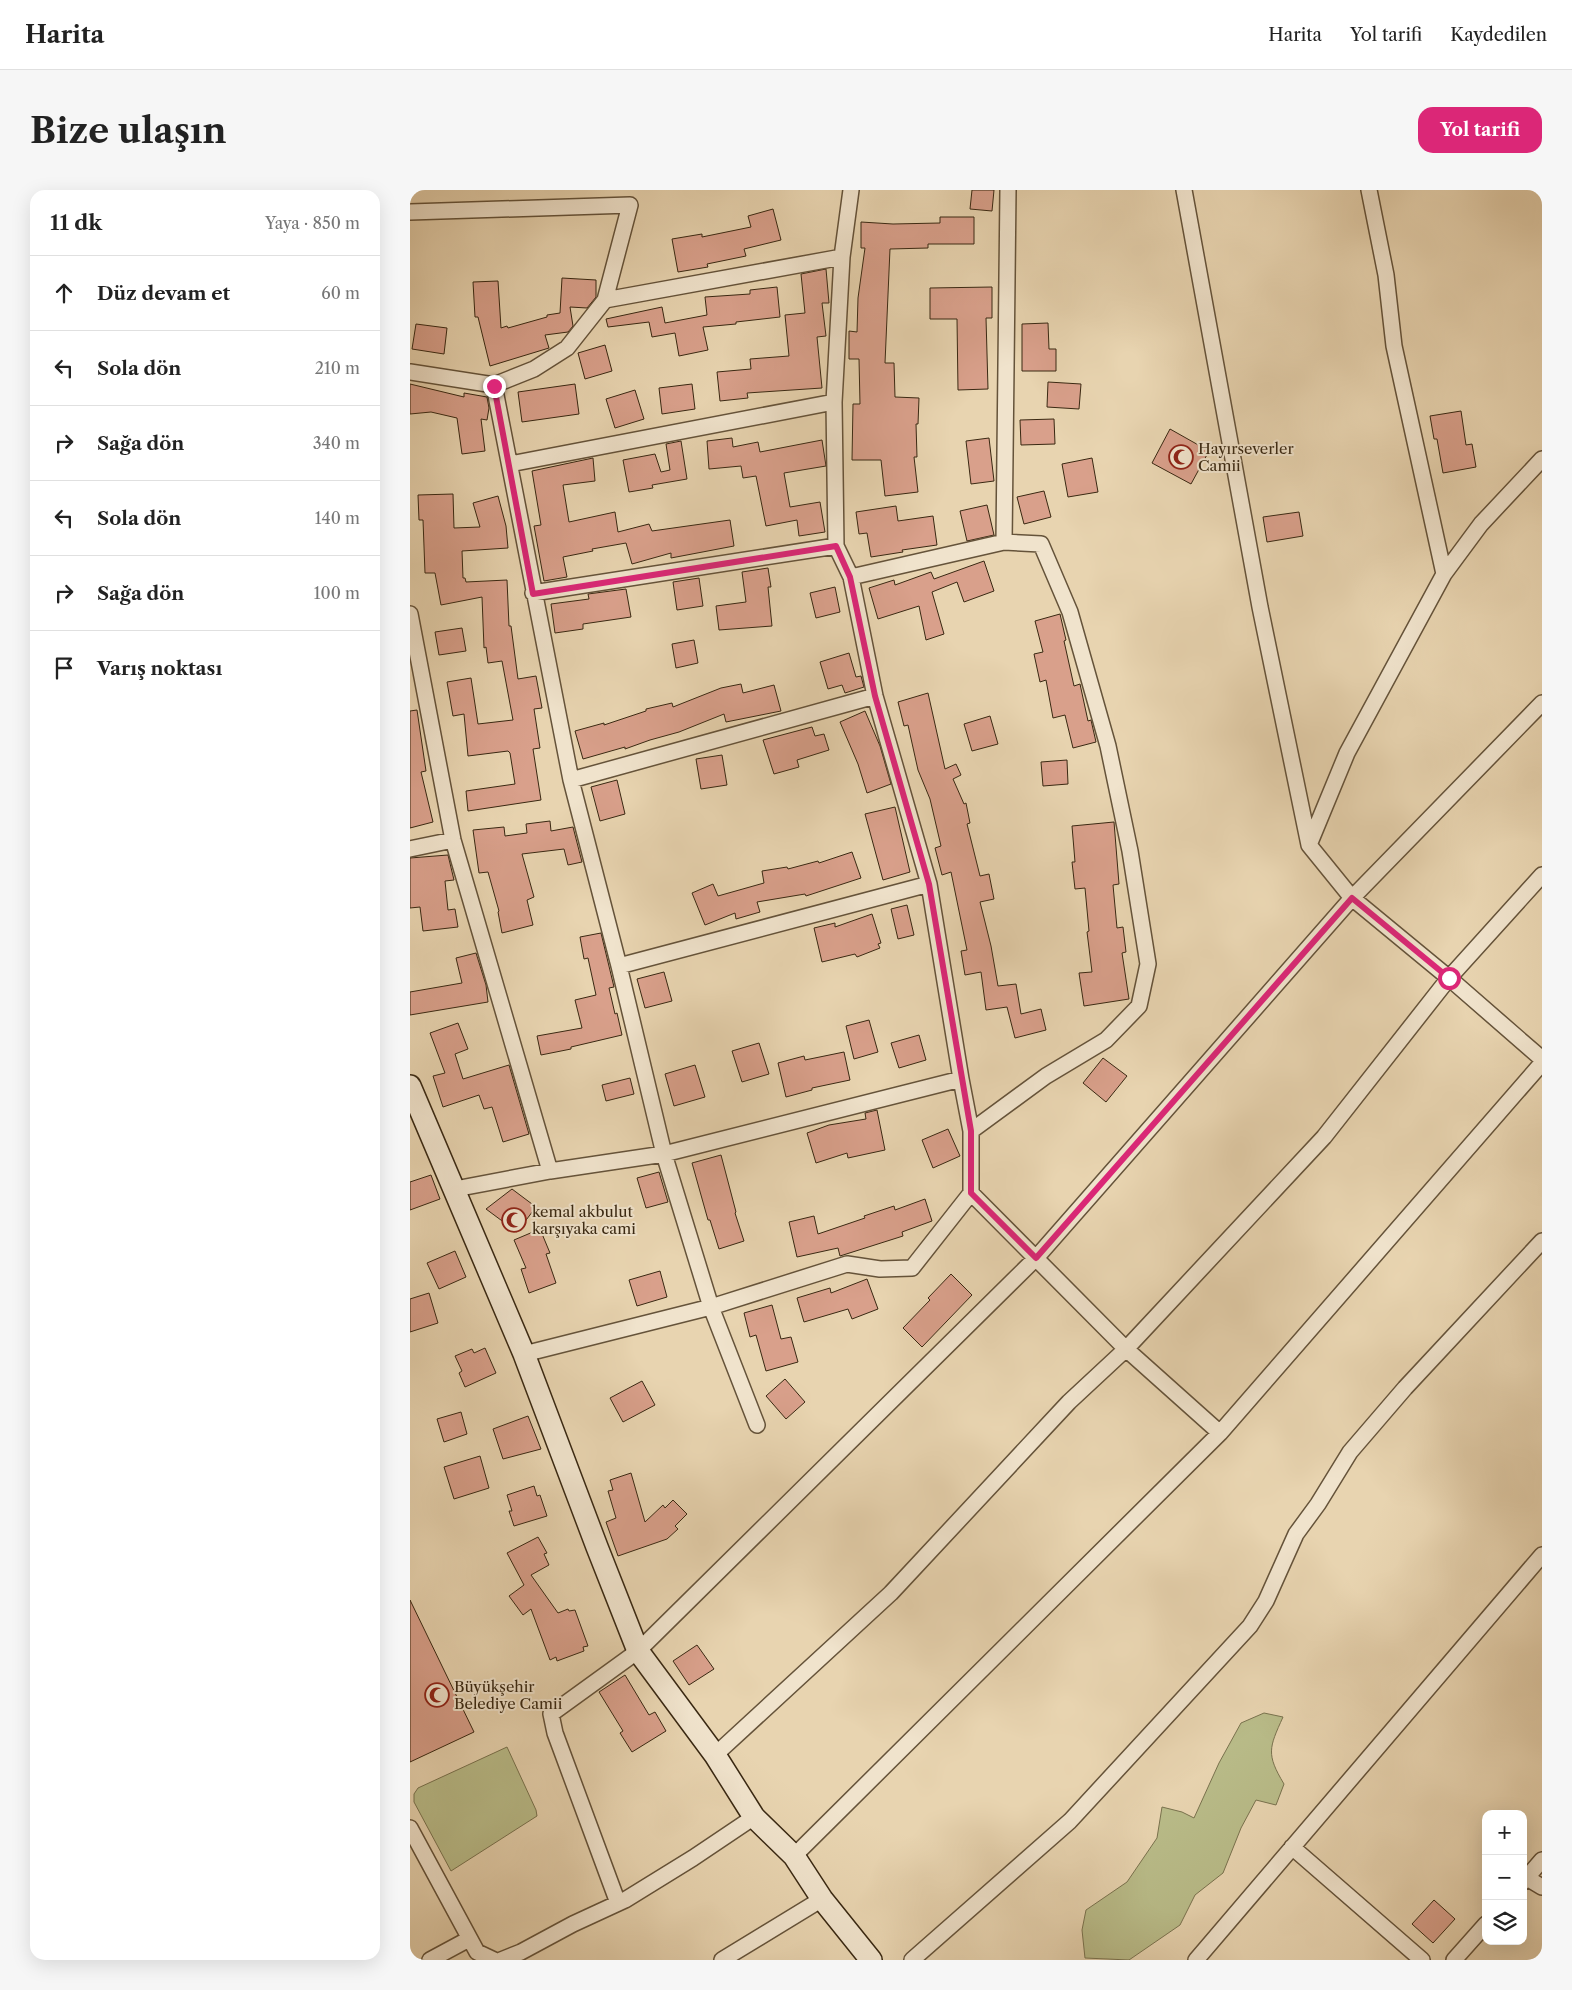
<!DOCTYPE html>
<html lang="tr">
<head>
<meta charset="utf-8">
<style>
	:root { --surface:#fff; --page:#f6f6f6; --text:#222; --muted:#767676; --line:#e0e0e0; --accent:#db2777 }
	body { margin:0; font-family:"Libre Caslon Text",serif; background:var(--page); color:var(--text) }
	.controls { position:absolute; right:15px; bottom:15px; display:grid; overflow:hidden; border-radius:10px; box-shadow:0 5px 20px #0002 }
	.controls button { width:45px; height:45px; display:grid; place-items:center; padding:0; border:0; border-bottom:1px solid var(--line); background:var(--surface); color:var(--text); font:25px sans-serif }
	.stop { position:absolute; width:15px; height:15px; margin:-11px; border:4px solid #db2777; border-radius:50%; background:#fff }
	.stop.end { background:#db2777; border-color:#fff; box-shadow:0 1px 5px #0008 }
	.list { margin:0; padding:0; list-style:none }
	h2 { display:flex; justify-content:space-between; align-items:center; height:65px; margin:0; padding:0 20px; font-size:21px }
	h2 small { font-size:16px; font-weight:400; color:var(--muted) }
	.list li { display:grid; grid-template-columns:32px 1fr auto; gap:15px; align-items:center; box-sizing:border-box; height:75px; padding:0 20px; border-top:1px solid var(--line) }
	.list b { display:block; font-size:19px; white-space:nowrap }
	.list em { font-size:16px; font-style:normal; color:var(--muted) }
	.icon { flex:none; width:28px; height:28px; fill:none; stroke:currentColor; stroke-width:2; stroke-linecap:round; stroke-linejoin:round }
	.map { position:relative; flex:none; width:1132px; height:1770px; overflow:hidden; border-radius:15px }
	header { display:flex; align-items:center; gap:30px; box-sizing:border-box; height:70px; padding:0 25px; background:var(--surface); border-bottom:1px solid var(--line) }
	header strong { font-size:24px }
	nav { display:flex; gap:28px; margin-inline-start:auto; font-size:18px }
	.intro { display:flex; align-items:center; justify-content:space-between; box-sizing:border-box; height:120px; padding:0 30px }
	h1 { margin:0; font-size:35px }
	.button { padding:12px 22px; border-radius:15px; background:var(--accent); color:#fff; font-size:18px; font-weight:700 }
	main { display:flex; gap:30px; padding:0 30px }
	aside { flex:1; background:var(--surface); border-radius:15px; box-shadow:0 5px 20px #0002 }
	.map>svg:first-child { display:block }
</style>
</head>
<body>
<header>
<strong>Harita</strong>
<nav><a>Harita</a><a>Yol tarifi</a><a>Kaydedilen</a></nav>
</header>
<div class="intro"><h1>Bize ulaşın</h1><a class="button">Yol tarifi</a></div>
<main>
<aside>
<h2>11 dk<small>Yaya · 850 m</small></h2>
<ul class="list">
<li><svg class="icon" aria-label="ahead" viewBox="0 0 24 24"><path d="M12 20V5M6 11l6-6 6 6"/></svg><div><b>Düz devam et</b></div><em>60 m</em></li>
<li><svg class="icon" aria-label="left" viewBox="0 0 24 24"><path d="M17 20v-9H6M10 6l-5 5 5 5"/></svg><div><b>Sola dön</b></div><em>210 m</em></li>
<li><svg class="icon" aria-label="right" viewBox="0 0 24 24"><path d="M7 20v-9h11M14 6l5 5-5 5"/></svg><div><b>Sağa dön</b></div><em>340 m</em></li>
<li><svg class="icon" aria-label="left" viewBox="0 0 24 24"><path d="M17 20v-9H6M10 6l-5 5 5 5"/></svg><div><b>Sola dön</b></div><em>140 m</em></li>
<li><svg class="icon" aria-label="right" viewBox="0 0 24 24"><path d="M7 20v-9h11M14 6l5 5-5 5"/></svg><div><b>Sağa dön</b></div><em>100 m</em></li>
<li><svg class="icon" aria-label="arrive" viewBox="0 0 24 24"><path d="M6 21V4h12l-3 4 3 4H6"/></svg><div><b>Varış noktası</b></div></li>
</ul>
</aside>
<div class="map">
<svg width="1132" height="1770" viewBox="0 0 1132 1770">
	<rect width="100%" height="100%" fill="#e8d4b0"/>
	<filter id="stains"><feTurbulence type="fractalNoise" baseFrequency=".004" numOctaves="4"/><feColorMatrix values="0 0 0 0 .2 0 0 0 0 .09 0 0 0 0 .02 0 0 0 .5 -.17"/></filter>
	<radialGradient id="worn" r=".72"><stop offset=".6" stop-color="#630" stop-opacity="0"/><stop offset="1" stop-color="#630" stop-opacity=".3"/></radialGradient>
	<path fill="#b9bc89" stroke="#79724e" d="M 854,1523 L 873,1527 C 859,1558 856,1564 874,1594 L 866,1615 L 846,1610 L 831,1638 L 813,1683 L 785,1705 L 770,1735 L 719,1770 L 675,1768 L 672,1740 L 676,1720 L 717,1692 L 747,1648 L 752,1617 L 772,1622 L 784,1628 L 809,1573 L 831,1533 Z
		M 97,1557 L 126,1620 L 127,1626 L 41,1681 L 4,1612 L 4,1604 L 8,1598 Z"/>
	<path fill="#d9a08b" stroke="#392812" d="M 562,0 L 584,0 L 582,21 L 560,19 Z
		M 363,19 L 371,50 L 334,59 L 336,66 L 297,74 L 298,77 L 268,82 L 262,49 L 292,44 L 292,47 L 341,37 L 338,26 Z
		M 530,27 L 564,27 L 564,54 L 518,54 L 518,58 L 480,59 L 475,173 L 484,173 L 485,207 L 509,208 L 508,234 L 506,234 L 507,267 L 504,267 L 508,302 L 475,306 L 471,270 L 442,270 L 443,214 L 450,214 L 449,169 L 439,169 L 439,141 L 447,142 L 448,108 L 455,58 L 451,58 L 451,32 L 483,34 L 530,33 Z
		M 416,79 L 419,113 L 412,113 L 416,146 L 407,147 L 412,198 L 337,203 L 338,208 L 310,211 L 307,182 L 341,179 L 340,169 L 379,166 L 375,125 L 395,123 L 391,84 Z
		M 152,88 L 186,90 L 186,107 L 177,118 L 160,117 L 163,136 L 158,142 L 135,145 L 139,158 L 80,176 L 68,127 L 65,127 L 63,92 L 88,91 L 91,138 L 97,136 L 98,138 L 137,127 L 137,125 L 150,123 Z
		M 367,97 L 370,127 L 326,132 L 326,134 L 293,137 L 298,160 L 269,166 L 265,143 L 242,147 L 239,132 L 198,137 L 196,129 L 252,117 L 255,133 L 297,125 L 295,107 L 340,104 L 340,100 Z
		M 582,97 L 582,128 L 576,128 L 578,199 L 548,200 L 547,129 L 520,129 L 520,98 Z
		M 638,133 L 639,159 L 646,159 L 646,181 L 612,181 L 612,134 Z
		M 6,134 L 37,138 L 34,164 L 2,159 Z
		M 195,155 L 202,181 L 175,189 L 168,163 Z
		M 638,192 L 671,194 L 669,219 L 637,217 Z
		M 0,194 L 54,207 L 54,203 L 77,207 L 79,218 L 77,230 L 71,229 L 75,261 L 52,264 L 47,228 L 21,222 L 0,224 Z
		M 165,194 L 169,224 L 112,232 L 108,202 Z
		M 282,194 L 285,219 L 252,224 L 249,198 Z
		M 225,200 L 234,229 L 205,238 L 196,209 Z
		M 1051,221 L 1056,255 L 1062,254 L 1066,277 L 1033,283 L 1027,249 L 1024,249 L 1020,226 Z
		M 644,229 L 645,254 L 611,255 L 610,230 Z
		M 760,239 L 799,261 L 781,294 L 742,273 Z
		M 322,248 L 323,257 L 348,252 L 350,262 L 412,250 L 416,276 L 374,283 L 380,317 L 410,312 L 415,342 L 389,346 L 387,330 L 356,336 L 346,286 L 333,288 L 331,276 L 299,279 L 297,251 Z
		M 579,248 L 584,291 L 561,294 L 556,251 Z
		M 271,251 L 277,289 L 242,295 L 243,298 L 219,302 L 213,270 L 245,264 L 251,282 L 260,280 L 256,254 Z
		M 183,268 L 185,291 L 153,295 L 159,332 L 205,322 L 208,342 L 239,334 L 242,341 L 320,330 L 324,356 L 261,368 L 261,363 L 222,374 L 216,353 L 182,359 L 183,361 L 153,367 L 157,387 L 134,391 L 124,336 L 131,335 L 122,281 Z
		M 682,268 L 688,302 L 658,307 L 652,274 Z
		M 634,301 L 641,327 L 614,334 L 607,307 Z
		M 43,304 L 44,338 L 70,337 L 63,313 L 88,306 L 96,336 L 98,358 L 52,361 L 53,388 L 55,388 L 56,392 L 97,390 L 99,436 L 101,436 L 108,489 L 126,486 L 132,518 L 124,519 L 130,558 L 123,559 L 131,610 L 58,621 L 56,601 L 105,594 L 100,563 L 98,561 L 58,566 L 54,524 L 43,526 L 37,492 L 61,488 L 68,534 L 103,530 L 92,471 L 78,473 L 76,457 L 74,458 L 72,407 L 31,415 L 25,383 L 15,383 L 13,330 L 9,330 L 8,305 Z
		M 577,315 L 584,345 L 557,351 L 550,321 Z
		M 486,316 L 488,331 L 523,326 L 527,355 L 492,360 L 493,362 L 461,367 L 457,343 L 449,344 L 446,322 Z
		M 889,322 L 893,346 L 857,352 L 853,327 Z
		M 574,371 L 584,401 L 554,412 L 547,392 L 522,402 L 534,444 L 516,450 L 509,416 L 468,429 L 459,398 L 484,390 L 485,395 L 521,382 L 524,389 Z
		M 358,378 L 361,397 L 358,397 L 362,436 L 309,440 L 306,416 L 336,412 L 332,382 Z
		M 289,388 L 293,416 L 267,420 L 263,392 Z
		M 425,397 L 430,422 L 406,428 L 400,403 Z
		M 216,399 L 221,427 L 173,434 L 173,439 L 145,443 L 141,414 L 179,409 L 178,404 Z
		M 650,424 L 656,450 L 654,451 L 664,496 L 670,494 L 678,531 L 681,530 L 686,552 L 663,558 L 655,525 L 643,528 L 636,490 L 630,492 L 624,464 L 633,462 L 625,431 Z
		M 52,438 L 56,461 L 29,465 L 25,442 Z
		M 284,450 L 288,473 L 266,478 L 262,454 Z
		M 439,463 L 446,487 L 451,486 L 454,497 L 435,503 L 432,495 L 418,499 L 410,472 Z
		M 331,494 L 333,503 L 364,495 L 371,521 L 316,532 L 314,524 L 269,542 L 240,550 L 215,559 L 215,557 L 173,569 L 165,541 L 194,533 L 194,535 L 236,521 L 236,519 L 262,513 L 263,517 L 311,498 Z
		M 518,503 L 535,579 L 546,574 L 551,585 L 543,589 L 554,614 L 556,613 L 560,633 L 557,634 L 570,686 L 579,684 L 584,709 L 570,712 L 581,756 L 588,796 L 606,794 L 611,824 L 631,819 L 636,840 L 605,848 L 597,817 L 576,820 L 571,782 L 555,785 L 551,761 L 557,760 L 541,682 L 532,685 L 525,658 L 531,656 L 520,609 L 508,580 L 498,535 L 494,536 L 488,512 Z
		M 7,520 L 16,581 L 11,582 L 23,632 L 0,638 L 0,521 Z
		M 455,521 L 470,556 L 481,594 L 457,603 L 448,574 L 430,532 Z
		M 580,526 L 588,554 L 562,561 L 554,534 Z
		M 402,537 L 405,546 L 414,544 L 419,560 L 387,570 L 389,577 L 364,584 L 353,550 Z
		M 312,565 L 317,595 L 291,599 L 286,569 Z
		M 657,570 L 658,594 L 633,596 L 631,572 Z
		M 207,590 L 215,624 L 190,631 L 181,597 Z
		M 485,617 L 500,682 L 473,690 L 455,624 Z
		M 140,631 L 141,641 L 163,637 L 172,672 L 158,675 L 154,659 L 112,664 L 124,707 L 117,710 L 123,735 L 92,743 L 88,722 L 89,721 L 78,682 L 69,683 L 63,640 L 94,637 L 95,646 L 117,643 L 116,634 Z
		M 704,632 L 709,694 L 703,695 L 707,738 L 713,737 L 716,762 L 712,763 L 719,809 L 674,816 L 669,783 L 682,782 L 677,742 L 679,741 L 675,698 L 665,699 L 662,672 L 665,672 L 662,636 Z
		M 442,662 L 451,688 L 396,706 L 395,704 L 347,712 L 350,722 L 326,729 L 325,723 L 295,735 L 282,703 L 303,694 L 308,706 L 354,693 L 352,681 L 377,677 L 378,679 L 408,671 L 409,673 Z
		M 38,665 L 44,690 L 35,691 L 38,720 L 45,719 L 48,737 L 13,741 L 10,717 L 0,718 L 0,668 Z
		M 497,715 L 504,745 L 488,749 L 481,719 Z
		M 462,724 L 471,753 L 468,754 L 470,758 L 447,767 L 445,764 L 412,772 L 404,738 L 425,733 L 425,737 Z
		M 191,743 L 204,797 L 199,798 L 205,824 L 207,823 L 212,845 L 161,857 L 161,859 L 131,865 L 127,846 L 172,838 L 165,810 L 186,805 L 178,768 L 174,769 L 170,747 Z
		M 66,763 L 76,795 L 78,812 L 0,825 L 0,802 L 52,793 L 46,768 Z
		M 254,782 L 262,811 L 235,818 L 227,789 Z
		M 459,830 L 468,862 L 444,869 L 436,836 Z
		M 48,833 L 58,859 L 45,864 L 53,889 L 99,875 L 119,944 L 93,952 L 82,917 L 74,919 L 69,905 L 33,917 L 23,886 L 35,883 L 20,843 Z
		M 509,845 L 516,870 L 489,878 L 481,853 Z
		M 349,853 L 359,884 L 332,892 L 322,861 Z
		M 434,862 L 440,890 L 402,898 L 402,900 L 376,907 L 368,873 L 394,866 L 395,870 Z
		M 693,868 L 717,886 L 696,912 L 673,893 Z
		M 285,875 L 295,907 L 264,916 L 255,884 Z
		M 220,888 L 224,904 L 196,911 L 192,895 Z
		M 467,920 L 475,960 L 438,968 L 437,963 L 406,973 L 397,943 L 419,935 L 456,929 L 455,923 Z
		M 538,939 L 550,966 L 523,978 L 512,950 Z
		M 311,965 L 326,1022 L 325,1023 L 334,1051 L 309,1059 L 300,1030 L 298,1030 L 282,973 Z
		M 249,982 L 258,1012 L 236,1018 L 227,988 Z
		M 21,985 L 30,1009 L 0,1020 L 0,992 Z
		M 102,999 L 126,1017 L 107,1042 L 76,1019 Z
		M 515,1009 L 522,1031 L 492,1042 L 493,1046 L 430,1066 L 428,1058 L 387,1067 L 379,1032 L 404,1026 L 408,1044 L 455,1028 L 454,1026 L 484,1016 L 485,1020 Z
		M 130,1039 L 140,1063 L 136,1064 L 146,1093 L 119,1103 L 111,1079 L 116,1078 L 104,1050 Z
		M 45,1061 L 56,1087 L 29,1099 L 17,1073 Z
		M 250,1081 L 257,1107 L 227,1116 L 219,1090 Z
		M 541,1084 L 562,1105 L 512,1157 L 493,1138 L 520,1110 L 518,1108 Z
		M 457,1089 L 468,1119 L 442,1129 L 438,1119 L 394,1132 L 387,1108 L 420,1098 L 421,1103 Z
		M 19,1103 L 28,1133 L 0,1142 L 0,1109 Z
		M 362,1115 L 371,1149 L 381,1147 L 388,1172 L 356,1181 L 346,1145 L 340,1147 L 334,1123 Z
		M 75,1158 L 86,1183 L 55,1197 L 49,1183 L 52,1181 L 45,1166 L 62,1159 L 64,1163 Z
		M 375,1189 L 395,1212 L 376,1229 L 356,1206 Z
		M 232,1191 L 245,1215 L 213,1232 L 200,1208 Z
		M 51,1222 L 57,1244 L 34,1252 L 27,1229 Z
		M 118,1226 L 131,1259 L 93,1269 L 83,1239 Z
		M 70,1266 L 79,1298 L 44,1309 L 34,1277 Z
		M 221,1283 L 235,1332 L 253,1315 L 255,1318 L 263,1310 L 277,1324 L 265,1336 L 268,1339 L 257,1349 L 208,1366 L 196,1332 L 206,1328 L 198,1301 L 203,1300 L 200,1290 Z
		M 124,1296 L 127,1306 L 130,1305 L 137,1326 L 104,1336 L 99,1321 L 102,1321 L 97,1305 Z
		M 128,1347 L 137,1363 L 134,1364 L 139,1375 L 121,1385 L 148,1423 L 158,1419 L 159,1421 L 165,1420 L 178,1456 L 173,1457 L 174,1461 L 147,1471 L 146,1467 L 140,1470 L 121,1419 L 113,1425 L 99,1406 L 114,1395 L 97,1363 Z
		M 0,1410 L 64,1542 L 0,1572 Z
		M 287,1455 L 304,1479 L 279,1495 L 263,1471 Z
		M 215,1485 L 239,1525 L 245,1522 L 256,1541 L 222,1562 L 210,1543 L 213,1541 L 189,1502 Z
		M 1024,1710 L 1045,1729 L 1023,1753 L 1002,1734 Z"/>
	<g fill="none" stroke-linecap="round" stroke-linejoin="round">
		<g stroke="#65533a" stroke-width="18">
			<path id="street" d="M 441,0 L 432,67 L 424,212 L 426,356 L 441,387 L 465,506 L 519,694 L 551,889
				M 774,0 L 850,417 L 899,655 L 942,708 L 1039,788 L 1132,869
				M 959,0 L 976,85 L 984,156 L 1034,384
				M 0,22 L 220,15 L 195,110 L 157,158 L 124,179 L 84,195 L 0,182
				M 195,110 L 432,67
				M 84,195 L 161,590 L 209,776 L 254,964 L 301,1117 L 347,1235
				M 100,274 L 424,212
				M 594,352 L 598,0
				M 441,387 L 594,352 L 631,354 L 660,422 L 698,556 L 720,661 L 738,774 L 729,816 L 696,850 L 636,886 L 561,941
				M 123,403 L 426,356
				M 0,424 L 43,650 L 140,981 L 254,964 L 551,889 L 561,941 L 561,1003
				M 161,590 L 465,506
				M 899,655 L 937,563 L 1034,384 L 1071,334 L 1132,269
				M 0,659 L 43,650
				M 209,776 L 519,694
				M 45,999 L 140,981
				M 114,1164 L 301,1117 L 437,1074 L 470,1079 L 502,1078 L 561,1003 L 716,1159 L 810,1243
				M 305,1565 L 481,1403 L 659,1212 L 716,1159 L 914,947 L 1039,788 L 1132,685
				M 0,1638 L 67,1762 L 84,1770
				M 882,1657 L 1012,1770
				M 384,1666 L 810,1243 L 1132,873
				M 1117,1688 L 1132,1697
				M 1113,1692 L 1132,1670
				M 208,1713 L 145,1543 L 141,1524 L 228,1461 L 626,1068 L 942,708 L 1132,513
				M 20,1770 L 59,1749
				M 91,1770 L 111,1762 L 163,1734 L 215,1710 L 283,1668 L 344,1627
				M 312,1770 L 412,1709
				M 502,1770 L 660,1631 L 840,1436 L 856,1411 L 886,1344 L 908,1314 L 940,1262 L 995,1198 L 1132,1051
				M 786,1770 L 1132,1365
				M 1044,1770 L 1076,1734"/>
		</g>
		<g stroke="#392812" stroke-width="24">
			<path id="secondary" d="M 0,896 L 114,1164 L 187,1357 L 228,1461 L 305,1565 L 344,1627 L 384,1666 L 412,1709 L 461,1770"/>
		</g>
		<use href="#street" stroke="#f0e3cc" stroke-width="15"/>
		<use href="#secondary" stroke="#f0e3cc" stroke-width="21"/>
	</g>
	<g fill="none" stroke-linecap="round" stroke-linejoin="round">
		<path stroke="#db2777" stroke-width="6" d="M 84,196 L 123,404 L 426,356 L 440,387 L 465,506 L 519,694 L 561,941 L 561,1003 L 626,1068 L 942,708 L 1039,788"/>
	</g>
	<defs>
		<g id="mosque-ring" transform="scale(1.25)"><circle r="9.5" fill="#f0e3cc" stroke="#8f2418" stroke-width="1.5"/><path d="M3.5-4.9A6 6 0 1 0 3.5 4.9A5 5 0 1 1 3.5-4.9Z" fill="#8f2418"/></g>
	</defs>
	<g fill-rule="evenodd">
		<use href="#mosque-ring" x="771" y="267"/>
		<use href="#mosque-ring" x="104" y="1030"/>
		<use href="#mosque-ring" x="27" y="1505"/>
	</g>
	<g text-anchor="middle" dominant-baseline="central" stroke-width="4" stroke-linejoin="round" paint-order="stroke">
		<g font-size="15" fill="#392812" stroke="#f0e3cc" text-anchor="start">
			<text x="788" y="258">Hayırseverler<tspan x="788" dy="17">Camii</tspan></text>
			<text x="122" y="1021">kemal akbulut<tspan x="122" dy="17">karşıyaka cami</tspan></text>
			<text x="44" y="1496">Büyükşehir<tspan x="44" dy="17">Belediye Camii</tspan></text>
		</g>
	</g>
	<rect width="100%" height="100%" filter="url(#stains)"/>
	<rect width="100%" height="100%" fill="url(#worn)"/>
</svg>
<div class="controls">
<button>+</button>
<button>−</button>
<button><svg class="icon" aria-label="layers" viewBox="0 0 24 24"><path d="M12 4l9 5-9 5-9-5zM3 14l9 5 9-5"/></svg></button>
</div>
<div class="stop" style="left:1039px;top:788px"></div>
<div class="stop end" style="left:84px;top:196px"></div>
</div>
</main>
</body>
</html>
